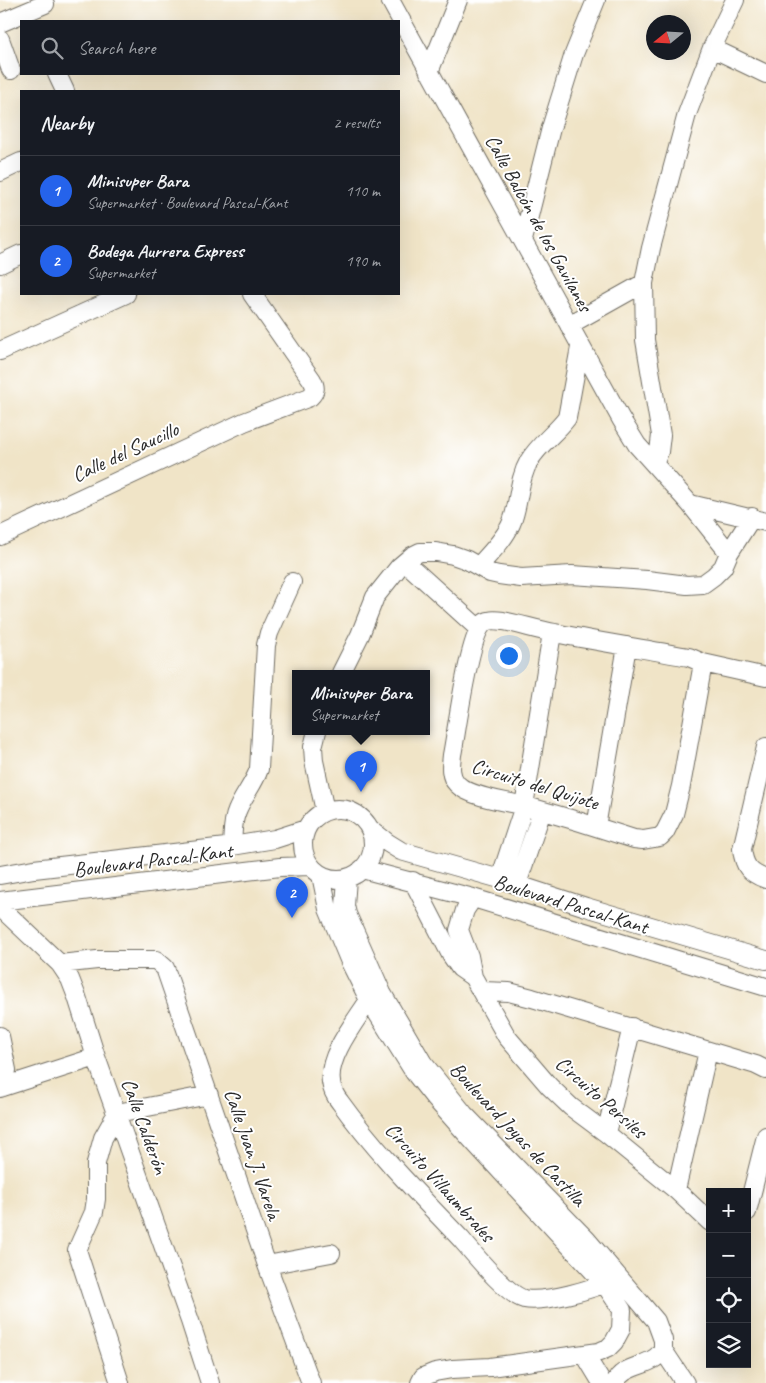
<!DOCTYPE html>
<html lang="en">
<head>
<meta charset="utf-8">
<style>
	:root { --surface:#171b24; --page:#20242c; --text:#f1f3f6; --muted:#9ea1a6; --line:#363941; --accent:#2563eb }
	body { margin:0; font-family:Caveat,sans-serif; background:var(--page); color:var(--text) }
	.controls { position:absolute; right:15px; bottom:15px; display:grid; overflow:hidden; border-radius:0px; box-shadow:0 5px 20px #0002 }
	.controls button { width:45px; height:45px; display:grid; place-items:center; padding:0; border:0; border-bottom:1px solid var(--line); background:var(--surface); color:var(--text); font:25px sans-serif }
	.compass { position:absolute; left:646px; top:15px; width:45px; height:45px; border-radius:50%; background:var(--surface); box-shadow:0 5px 20px #0002; rotate:252deg }
	.you { position:absolute; left:508px; top:655px; width:18px; height:18px; margin:-12px; border:4px solid #fff; border-radius:50%; background:#1a73e8; box-shadow:0 0 0 8px #1a73e833 }
	.badge { display:grid; place-items:center; width:32px; height:32px; border-radius:50%; background:var(--accent); color:#fff; font-size:16px; font-weight:700 }
	.pin { position:absolute; translate:-50% -41px; filter:drop-shadow(0 1px 2px #0008) }
	.pin::after { content:''; position:absolute; top:26px; width:18px; height:15px; background:inherit; clip-path:polygon(0 0,100% 0,50% 100%) }
	.popup { position:absolute; left:292px; top:670px; width:138px; height:65px; box-sizing:border-box; display:grid; place-content:center; border-radius:0px; background:var(--surface); filter:drop-shadow(0 1px 4px #0005); font-size:16px; white-space:nowrap; color:var(--muted) }
	.popup b { font-size:19px; color:var(--text) }
	.popup::after { content:''; position:absolute; left:50%; top:100%; margin-left:-10px; border:10px solid transparent; border-top-color:var(--surface) }
	.list { margin:0; padding:0; list-style:none }
	h2 { display:flex; justify-content:space-between; align-items:center; height:65px; margin:0; padding:0 20px; font-size:21px }
	h2 small { font-size:16px; font-weight:400; color:var(--muted) }
	.list li { display:grid; grid-template-columns:32px 1fr auto; gap:15px; align-items:center; box-sizing:border-box; height:70px; padding:0 20px; border-top:1px solid var(--line) }
	.list b { display:block; font-size:19px; white-space:nowrap }
	.list p { margin:0; font-size:16px; white-space:nowrap; color:var(--muted) }
	.list em { font-size:16px; font-style:normal; color:var(--muted) }
	.icon { flex:none; width:28px; height:28px; fill:none; stroke:currentColor; stroke-width:2; stroke-linecap:round; stroke-linejoin:round }
	.map { position:relative; flex:none; width:766px; height:1383px; overflow:hidden }
	.search { position:absolute; background:var(--surface); box-shadow:0 5px 20px #0002; left:20px; top:20px; width:380px; height:55px; display:flex; align-items:center; gap:12px; box-sizing:border-box; padding:0 18px; border-radius:0px; color:var(--muted); font-size:19px }
	.panel { position:absolute; background:var(--surface); box-shadow:0 5px 20px #0002; left:20px; top:90px; width:380px; height:205px; border-radius:0px }
	.map>svg:first-child { display:block }
</style>
</head>
<body>
<div class="map">
<svg width="766" height="1383" viewBox="0 0 766 1383">
	<rect width="100%" height="100%" fill="#fff"/>
	<filter id="ink" filterUnits="userSpaceOnUse"><feTurbulence type="fractalNoise" baseFrequency=".02" numOctaves="2"/><feDisplacementMap in="SourceGraphic" scale="10" xChannelSelector="R" yChannelSelector="G"/><feConvolveMatrix kernelMatrix="1 2 1 2 8 2 1 2 1" color-interpolation-filters="sRGB"/></filter>
	<filter id="wash" filterUnits="userSpaceOnUse"><feTurbulence type="fractalNoise" baseFrequency=".0096" numOctaves="4" result="noise"/><feDisplacementMap in="SourceGraphic" scale="20" xChannelSelector="R" yChannelSelector="G"/><feGaussianBlur stdDeviation="1.12" result="paint"/><feColorMatrix in="noise" values="0 0 0 0 0 0 0 0 0 0 0 0 0 0 0 0 0 1.4 0 .05"/><feComposite in="paint" operator="in"/></filter>
	<g filter="url(#wash)">
		<rect width="100%" height="100%" fill="#f0e4c7"/>
	</g>
	<g filter="url(#ink)">
		<g fill="none" stroke-linecap="round" stroke-linejoin="round">
			<g stroke="#706c62" stroke-width="20">
				<path id="minor" d="M 390,0 L 621,419 L 637,445 L 690,504 L 729,553
					M 0,23 L 45,4
					M 0,39 L 11,70
					M 712,48 L 766,74
					M 429,72 L 458,0
					M 57,74 L 65,91
					M 0,172 L 21,162
					M 523,240 L 551,128 L 574,54 L 596,0
					M 0,264 L 21,254
					M 569,325 L 644,283
					M 0,351 L 126,294
					M 654,464 L 659,452 L 661,435 L 645,340 L 644,283 L 651,248 L 687,114 L 712,48 L 735,0
					M 690,504 L 766,522
					M 0,536 L 244,422 L 310,397 C 316,391 316,387 312,380 L 252,294
					M 405,562 L 479,629
					M 479,566 C 490,553 504,540 511,524 C 520,504 517,482 529,461 C 539,444 555,434 567,418 L 580,347
					M 703,663 L 681,786 L 674,814 L 665,832 L 660,837 L 643,840 L 634,839 C 598,827 562,816 526,806 C 508,802 469,797 457,784 C 449,776 451,764 452,755 C 457,730 468,641 482,625 C 486,619 496,620 503,621 C 520,624 537,630 555,633 C 599,642 645,649 689,657 L 703,663 L 766,677
					M 341,673 L 360,635 L 375,597 L 399,567 L 412,556 L 420,552 L 436,552 L 453,555 L 467,560 L 490,573 L 499,575 L 521,578 L 572,575 L 647,580 L 687,585 L 703,584 L 714,576 L 723,567 L 729,553 L 752,517
					M 317,731 L 313,747 L 314,761 L 325,811
					M 766,747 L 742,849 C 744,866 749,873 766,879
					M303 844a35 35 0 1 1 70 0a35 35 0 1 1-70 0Z
					M 596,827 L 627,646
					M 369,828 L 388,843 L 401,851 L 500,879 L 586,907 L 766,960
					M 232,846 C 233,834 232,822 237,811 C 243,796 254,784 259,769 L 266,645 L 269,633 L 292,582
					M 362,869 L 473,898 L 766,987
					M 0,875 L 34,869 L 226,847 L 275,839 L 306,829
					M 321,875 L 328,909 L 350,962 L 369,1000 L 414,1072 L 433,1096 L 472,1140 L 604,1283 L 622,1310 L 621,1329 L 614,1342 L 608,1348 L 599,1352 L 490,1367 L 452,1369 L 435,1372 L 423,1377 L 420,1383
					M 347,878 L 345,906 L 347,914 L 382,993 L 423,1063 L 464,1114 L 587,1240 L 656,1321 L 663,1340 L 663,1350
					M 500,879 L 524,806 L 552,633
					M 413,881 L 451,955 L 460,968 L 473,977
					M 517,884 L 542,811
					M 473,898 L 465,910 L 459,930 L 469,956 L 473,977 L 507,1037 L 549,1086 L 571,1107 L 606,1133 L 676,1190 L 710,1222
					M 0,901 L 280,867 L 311,866
					M 0,907 L 60,964 L 70,979 L 77,997 L 96,1057 L 190,1321 L 210,1383
					M 60,964 L 97,960 L 156,960 L 165,968 L 267,1265 L 311,1383
					M 482,991 L 509,992 L 532,998 L 756,1065 L 766,1070
					M 369,1000 C 356,1021 327,1056 331,1082 C 332,1090 335,1096 340,1102 C 376,1152 419,1195 461,1239 C 474,1254 507,1295 524,1299 C 546,1303 593,1289 613,1280
					M 0,1036 L 7,1070 L 3,1087
					M 0,1088 L 96,1057
					M 606,1133 L 632,1027
					M 676,1190 L 708,1051
					M 747,1212 L 766,1136
					M 267,1265 L 331,1253
					M 663,1350 L 685,1383
					M 585,1355 L 602,1383
					M 120,1383 L 77,1250 L 94,1212 L 96,1199 L 96,1163 L 103,1138 L 117,1113 L 209,1095
					M 615,1383 C 621,1367 642,1367 655,1358 C 658,1356 661,1352 663,1350"/>
			</g>
			<use href="#minor" stroke="#fff" stroke-width="18"/>
		</g>
	</g>
	<g text-anchor="middle" dominant-baseline="central" stroke-width="4" stroke-linejoin="round" paint-order="stroke">
		<g font-size="21" fill="#2b2b2b" stroke="#fff">
			<text transform="translate(539 223) rotate(61)">Calle Balcón de los Gavilanes</text>
			<text transform="translate(125 452) rotate(-25)">Calle del Saucillo</text>
			<text transform="translate(535 784) rotate(17)">Circuito del Quijote</text>
			<text transform="translate(153 860) rotate(-7)">Boulevard Pascal-Kant</text>
			<text transform="translate(571 904) rotate(17)">Boulevard Pascal-Kant</text>
			<text transform="translate(601 1097) rotate(41)">Circuito Persiles</text>
			<text transform="translate(145 1126) rotate(70)">Calle Calderón</text>
			<text transform="translate(518 1134) rotate(47)">Boulevard Joyas de Castilla</text>
			<text transform="translate(253 1154) rotate(71)">Calle Juan J. Varela</text>
			<text transform="translate(440 1182) rotate(48)">Circuito Villaumbrales</text>
		</g>
	</g>
</svg>
<div class="controls">
<button>+</button>
<button>−</button>
<button><svg class="icon" aria-label="locate" viewBox="0 0 24 24"><circle cx="12" cy="12" r="6"/><path d="M12 2v4M12 18v4M2 12h4M18 12h4"/></svg></button>
<button><svg class="icon" aria-label="layers" viewBox="0 0 24 24"><path d="M12 4l9 5-9 5-9-5zM3 14l9 5 9-5"/></svg></button>
</div>
<svg class="compass" viewBox="-18 -18 36 36"><path d="M0-13l5 13h-10z" fill="#e53935"/><path d="M0 13l5-13h-10z" fill="#9ea1a6"/></svg>
<div class="you"></div>
<div class="pin badge" style="left:361px;top:792px">1</div>
<div class="popup"><b>Minisuper Bara</b>Supermarket</div>
<div class="pin badge" style="left:292px;top:918px">2</div>
<div class="search"><svg class="icon" aria-label="search" viewBox="0 0 24 24"><circle cx="10" cy="10" r="6"/><path d="M15 15l6 6"/></svg>Search here</div>
<section class="panel">
<h2>Nearby<small>2 results</small></h2>
<ul class="list">
<li><span class="badge">1</span><div><b>Minisuper Bara</b><p>Supermarket · Boulevard Pascal-Kant</p></div><em>110 m</em></li>
<li><span class="badge">2</span><div><b>Bodega Aurrera Express</b><p>Supermarket</p></div><em>190 m</em></li>
</ul>
</section>
</div>
</body>
</html>
